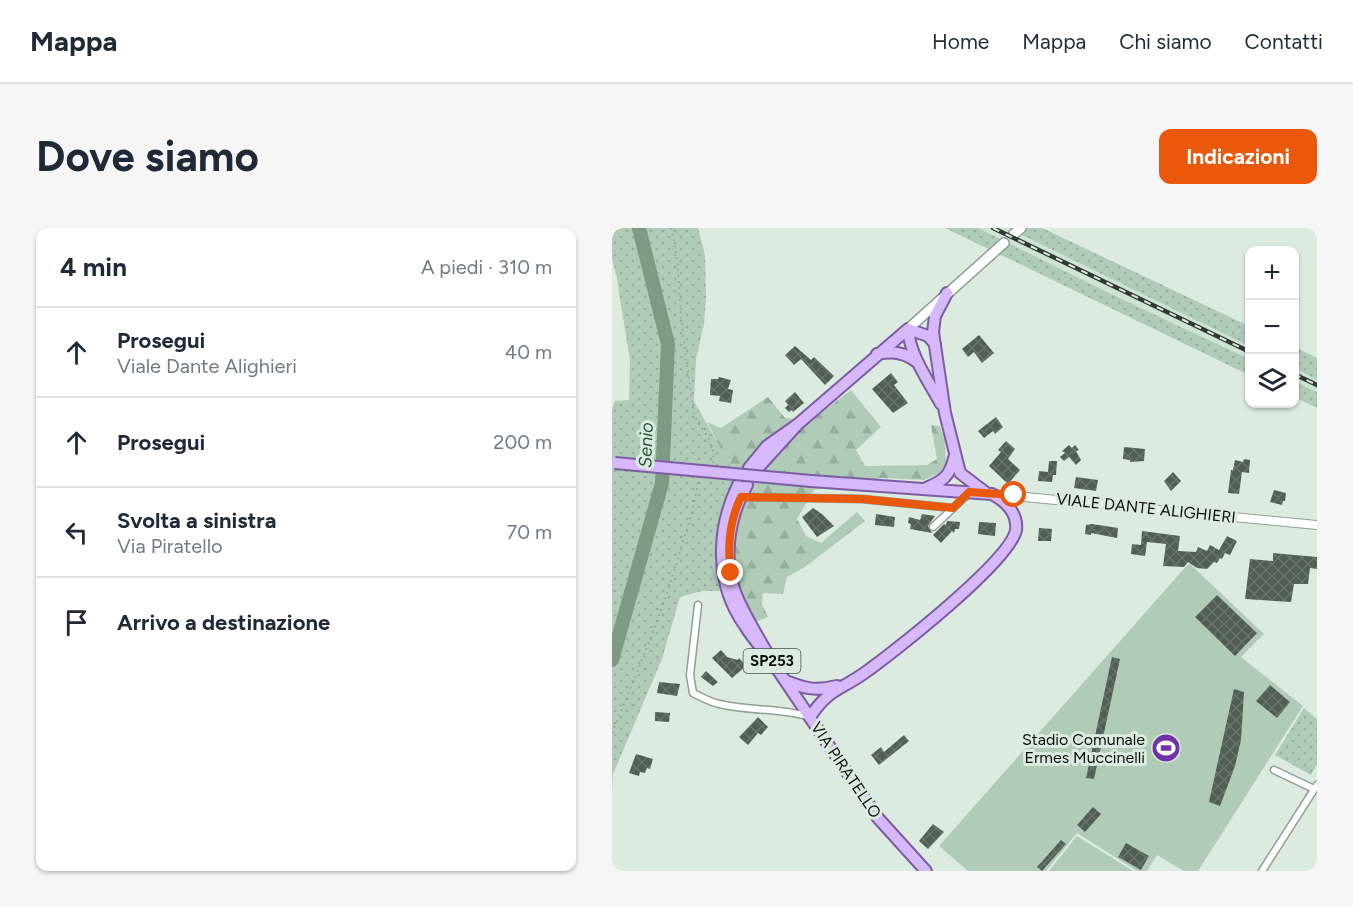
<!DOCTYPE html>
<html lang="it">
<head>
<meta charset="utf-8">
<style>
	:root { --surface:#fff; --page:#f6f6f7; --text:#1f2937; --muted:#747a83; --line:#e0e1e3; --accent:#ea580c }
	body { margin:0; font-family:Figtree,sans-serif; background:var(--page); color:var(--text) }
	.controls { position:absolute; right:18px; top:18px; display:grid; overflow:hidden; border-radius:12px; box-shadow:0 2px 4px #0004 }
	.controls button { width:54px; height:54px; display:grid; place-items:center; padding:0; border:0; border-bottom:2px solid var(--line); background:var(--surface); color:var(--text); font:30px sans-serif }
	.stop { position:absolute; width:18px; height:18px; margin:-14px; border:4px solid #ea580c; border-radius:50%; background:#fff }
	.stop.end { background:#ea580c; border-color:#fff; box-shadow:0 2px 6px #0008 }
	.list { margin:0; padding:0; list-style:none }
	h2 { display:flex; justify-content:space-between; align-items:center; height:78px; margin:0; padding:0 24px; font-size:26px }
	h2 small { font-size:20px; font-weight:400; color:var(--muted) }
	.list li { display:grid; grid-template-columns:39px 1fr auto; gap:18px; align-items:center; box-sizing:border-box; height:90px; padding:0 24px; border-top:2px solid var(--line) }
	.list b { display:block; font-size:22px; white-space:nowrap }
	.list p { margin:0; font-size:20px; white-space:nowrap; color:var(--muted) }
	.list em { font-size:20px; font-style:normal; color:var(--muted) }
	.icon { flex:none; width:33px; height:33px; fill:none; stroke:currentColor; stroke-width:2; stroke-linecap:round; stroke-linejoin:round }
	.map { position:relative; flex:none; width:705px; height:643px; overflow:hidden; border-radius:12px }
	header { display:flex; align-items:center; gap:36px; box-sizing:border-box; height:84px; padding:0 30px; background:var(--surface); border-bottom:2px solid var(--line) }
	header strong { font-size:28px }
	nav { display:flex; gap:33px; margin-inline-start:auto; font-size:21px }
	.intro { display:flex; align-items:center; justify-content:space-between; box-sizing:border-box; height:144px; padding:0 36px }
	h1 { margin:0; font-size:42px }
	.button { padding:15px 27px; border-radius:12px; background:var(--accent); color:#fff; font-size:21px; font-weight:700 }
	main { display:flex; gap:36px; padding:0 36px }
	aside { flex:1; background:var(--surface); border-radius:12px; box-shadow:0 2px 4px #0004 }
	.map>svg:first-child { display:block }
</style>
</head>
<body>
<header>
<strong>Mappa</strong>
<nav><a>Home</a><a>Mappa</a><a>Chi siamo</a><a>Contatti</a></nav>
</header>
<div class="intro"><h1>Dove siamo</h1><a class="button">Indicazioni</a></div>
<main>
<aside>
<h2>4 min<small>A piedi · 310 m</small></h2>
<ul class="list">
<li><svg class="icon" aria-label="ahead" viewBox="0 0 24 24"><path d="M12 20V5M6 11l6-6 6 6"/></svg><div><b>Prosegui</b><p>Viale Dante Alighieri</p></div><em>40 m</em></li>
<li><svg class="icon" aria-label="ahead" viewBox="0 0 24 24"><path d="M12 20V5M6 11l6-6 6 6"/></svg><div><b>Prosegui</b></div><em>200 m</em></li>
<li><svg class="icon" aria-label="left" viewBox="0 0 24 24"><path d="M17 20v-9H6M10 6l-5 5 5 5"/></svg><div><b>Svolta a sinistra</b><p>Via Piratello</p></div><em>70 m</em></li>
<li><svg class="icon" aria-label="arrive" viewBox="0 0 24 24"><path d="M6 21V4h12l-3 4 3 4H6"/></svg><div><b>Arrivo a destinazione</b></div></li>
</ul>
</aside>
<div class="map">
<svg width="705" height="643" viewBox="0 0 705 643">
	<defs>
		<pattern id="grass-dots" width="8" height="8" patternUnits="userSpaceOnUse" patternTransform="scale(1.5)"><rect width="8" height="8" fill="#b0ccb8"/><path d="M2 2h.1M6 6h.1" fill="none" stroke="#96ae9d" stroke-width="1.8" stroke-linecap="round"/></pattern>
		<pattern id="forest-firs" width="22" height="20" patternUnits="userSpaceOnUse" patternTransform="scale(1.5)"><rect width="22" height="20" fill="#b0ccb8"/><path d="M5 1l3.5 6h-7zM16 11l3.5 6h-7z" fill="#96ae9d"/></pattern>
		<pattern id="building-cross-hatch" width="8" height="8" patternUnits="userSpaceOnUse" patternTransform="scale(1.5)"><rect width="8" height="8" fill="#515e54"/><path d="M0 0l8 8M0 8l8-8" fill="none" stroke="#6a746c"/></pattern>
	</defs>
	<rect width="100%" height="100%" fill="#dcebe0"/>
	<path fill="#cde4d3" d="M 366,0 L 396,0 L 420,11 L 637,118 L 637,131 L 497,65 Z
		M 682,140 L 705,152 L 705,164 L 683,153 Z"/>
	<path fill="url(#grass-dots)" d="M 0,0 L 86,0 L 93,27 L 94,69 L 92,96 L 84,132 L 82,173 L 109,221 L 151,239 L 120,302 L 129,370 L 140,389 L 118,383 L 110,363 L 90,363 L 68,369 L 50,431 L 1,546 L 0,564 L 0,180 L 3,173 L 17,172 L 18,133 L 5,51 L 0,30 Z
		M 333,0 L 366,0 L 497,65 L 637,131 L 637,147 Z
		M 396,0 L 430,0 L 637,98 L 637,118 Z
		M 683,119 L 705,130 L 705,152 L 683,140 Z
		M 682,153 L 705,164 L 705,180 L 683,169 Z
		M 692,480 L 705,491 L 705,536 L 699,547 L 663,527 Z"/>
	<path fill="url(#forest-firs)" d="M 239,162 L 269,199 L 244,222 L 253,238 L 315,237 L 325,231 L 319,197 L 328,198 L 333,214 L 334,235 L 327,245 L 312,252 L 270,250 L 202,262 L 185,291 L 194,308 L 209,315 L 245,284 L 253,293 L 193,339 L 175,349 L 171,366 L 151,365 L 150,376 L 156,389 L 144,394 L 129,370 L 120,302 L 131,275 L 151,240 L 109,236 L 109,221 L 95,194 L 109,200 L 156,169 L 173,190 L 199,193 Z"/>
	<path fill="#b0ccb8" d="M 577,335 L 652,406 L 629,429 L 691,478 L 586,643 L 572,643 L 545,627 L 535,643 L 525,643 L 465,605 L 434,643 L 356,643 L 327,618 Z
		M 465,608 L 521,643 L 437,643 Z"/>
	<g fill="none" stroke-linecap="round" stroke-linejoin="round">
		<path stroke="#7d9a85" stroke-width="14" d="M 0,432 L 50,255 L 56,116 L 27,0"/>
	</g>
	<path fill="url(#building-cross-hatch)" d="M 367,107 L 382,125 L 370,135 L 362,124 L 356,129 L 350,121 Z
		M 183,118 L 199,132 L 202,129 L 222,148 L 213,157 L 189,131 L 182,137 L 173,127 Z
		M 279,145 L 286,154 L 282,157 L 296,175 L 281,185 L 260,161 Z
		M 107,149 L 119,152 L 116,161 L 121,162 L 119,175 L 107,173 L 108,168 L 98,167 L 99,151 L 106,151 Z
		M 183,164 L 192,175 L 181,184 L 180,182 L 177,184 L 173,180 L 176,177 L 173,173 Z
		M 384,189 L 391,199 L 383,206 L 381,203 L 372,210 L 366,203 Z
		M 394,213 L 403,221 L 396,231 L 408,242 L 396,256 L 377,238 L 389,224 L 386,222 Z
		M 457,217 L 460,220 L 463,217 L 467,222 L 464,223 L 469,232 L 464,237 L 457,229 L 452,233 L 448,229 L 453,225 L 450,223 Z
		M 512,219 L 533,221 L 532,233 L 518,234 L 518,232 L 511,231 Z
		M 632,231 L 638,232 L 637,245 L 630,244 L 627,266 L 616,265 L 619,242 L 621,242 L 623,232 L 631,234 Z
		M 437,233 L 445,233 L 444,247 L 441,247 L 440,254 L 426,253 L 427,243 L 436,244 Z
		M 561,244 L 569,253 L 559,263 L 552,253 Z
		M 464,249 L 486,252 L 484,263 L 462,260 Z
		M 662,262 L 674,265 L 673,273 L 671,273 L 670,277 L 658,274 Z
		M 201,280 L 210,286 L 222,298 L 205,309 L 190,289 Z
		M 264,286 L 283,289 L 282,299 L 263,297 Z
		M 310,286 L 323,288 L 316,298 L 320,305 L 298,301 L 299,296 L 296,295 L 297,289 L 308,292 Z
		M 335,293 L 348,294 L 347,301 L 343,301 L 342,305 L 340,303 L 329,315 L 321,307 L 332,296 L 334,297 Z
		M 367,294 L 384,295 L 383,308 L 366,306 Z
		M 480,296 L 506,300 L 505,310 L 479,305 L 479,307 L 473,306 L 474,297 Z
		M 427,300 L 440,301 L 439,313 L 426,313 Z
		M 530,303 L 568,308 L 566,323 L 584,324 L 586,319 L 595,323 L 598,317 L 607,322 L 615,308 L 625,313 L 618,327 L 613,325 L 610,331 L 608,330 L 605,335 L 602,334 L 595,341 L 585,340 L 576,334 L 572,339 L 551,338 L 554,316 L 535,314 L 533,328 L 519,326 L 520,316 L 529,317 Z
		M 661,325 L 705,329 L 705,341 L 698,340 L 696,356 L 682,356 L 679,374 L 633,371 L 638,331 L 661,333 Z
		M 605,367 L 645,405 L 623,428 L 583,389 Z
		M 109,422 L 115,429 L 126,432 L 127,430 L 134,438 L 120,450 L 100,430 Z
		M 500,429 L 508,431 L 482,551 L 474,550 Z
		M 94,443 L 106,454 L 101,458 L 89,449 Z
		M 47,454 L 68,456 L 65,468 L 45,465 Z
		M 658,457 L 678,474 L 665,490 L 644,473 Z
		M 622,461 L 632,464 L 629,512 L 623,538 L 608,578 L 597,574 Z
		M 43,484 L 58,485 L 57,494 L 43,493 Z
		M 146,489 L 156,499 L 149,507 L 146,505 L 136,517 L 127,509 Z
		M 292,507 L 297,513 L 267,537 L 259,527 L 269,519 L 272,524 Z
		M 24,526 L 41,531 L 38,541 L 35,540 L 33,545 L 28,544 L 27,548 L 17,545 Z
		M 481,579 L 489,586 L 473,604 L 465,597 Z
		M 321,596 L 332,604 L 316,621 L 307,613 Z
		M 449,612 L 454,616 L 430,643 L 425,639 Z
		M 514,615 L 537,628 L 529,642 L 506,629 Z"/>
	<g fill="none" stroke-linecap="round" stroke-linejoin="round">
		<g stroke="#91a095" stroke-width="9">
			<path id="minor" d="M 129,269 L 250,271 L 341,280
				M 321,299 L 357,265
				M 86,377 L 78,447 L 81,465 C 89,469 98,474 107,476 C 136,483 167,480 195,488
				M 662,542 L 702,561
				M 650,643 L 705,557"/>
		</g>
		<g stroke="#91a095" stroke-width="10">
			<path id="tertiary" d="M 382,266 L 705,297"/>
		</g>
		<g stroke="#91a095" stroke-width="12">
			<path id="secondary" d="M 402,6 L 409,0
				M 296,101 L 392,15"/>
		</g>
		<g stroke="#7d5da2" stroke-width="14">
			<path id="primary" d="M 335,65 L 323,88 L 321,104 L 333,185 L 348,245 L 373,264
				M 296,101 C 298,128 316,152 329,176
				M 296,101 L 316,108 L 323,116
				M 265,126 C 281,123 293,124 306,135
				M 186,196 L 296,101
				M 137,240 L 155,218 L 186,196 L 146,240
				M 126,257 C 104,302 103,356 133,398 C 141,411 152,423 161,435 C 149,414 135,392 125,369 C 110,334 116,290 135,257
				M 314,260 C 331,253 338,248 342,230
				M 161,435 L 266,590 L 314,643
				M 174,453 C 194,461 203,463 225,458
				M 198,489 C 216,462 226,463 251,446 C 281,425 398,333 404,302 C 406,285 393,273 380,266 L 199,253"/>
		</g>
		<path stroke="#8d9890" stroke-width="1.5" stroke-dasharray="1.5 4.5" stroke-linecap="butt" d="M 59,0 C 68,31 66,65 70,97 C 73,125 77,152 81,180 C 84,201 104,208 101,235
			M 0,356 L 0,364
			M 0,505 C 25,444 51,384 69,320 C 76,298 83,276 86,253"/>
		<use href="#minor" stroke="#fff" stroke-width="6"/>
		<use href="#tertiary" stroke="#fff" stroke-width="8"/>
		<use href="#secondary" stroke="#fff" stroke-width="9"/>
		<use href="#primary" stroke="#d7b8f8" stroke-width="10"/>
		<g stroke="#323934" stroke-width="4.5">
			<path id="rail" d="M 381,0 L 638,124
				M 682,146 L 705,157"/>
		</g>
		<use href="#rail" stroke="#dcebe0" stroke-width="2" stroke-dasharray="7" stroke-linecap="butt"/>
		<g stroke="#7d5da2" stroke-width="14" stroke-linecap="butt">
			<path id="primary-bridge" d="M 3,235 L 199,253"/>
		</g>
		<use href="#primary-bridge" stroke="#d7b8f8" stroke-width="10"/>
	</g>
	<g fill="none" stroke-linecap="round" stroke-linejoin="round">
		<path stroke="#ea580c" stroke-width="8" d="M 119,345 C 115,319 117,294 129,269 L 250,271 L 341,280 L 357,264 L 402,267"/>
	</g>
	<defs>
		<g id="stadium-disc" transform="scale(1.5)"><circle r="9.5" fill="#7132a7" stroke="#dcebe0"/><path d="M0-5a6.5 5 0 1 0 0 10a6.5 5 0 1 0 0-10ZM-3.5-1.8h7v3.6h-7Z" fill="#fff"/></g>
	</defs>
	<g fill-rule="evenodd">
		<use href="#stadium-disc" x="554" y="520"/>
	</g>
	<g text-anchor="middle" dominant-baseline="central" stroke-width="6" stroke-linejoin="round" paint-order="stroke">
		<rect fill="#dcebe0" stroke="#48504b" stroke-width="1.5" x="131.5" y="421" width="57" height="24" rx="4.5"/>
		<g font-size="15" font-weight="bold" fill="#090e0b">
			<text x="160" y="433">SP253</text>
		</g>
		<g font-size="16" fill="#090e0b" stroke="#dcebe0">
			<text transform="translate(534 280) rotate(6)">VIALE DANTE ALIGHIERI</text>
			<text transform="translate(234 542) rotate(56)">VIA PIRATELLO</text>
		</g>
		<g font-size="16" fill="#090e0b" stroke="#dcebe0" text-anchor="end">
			<text x="533" y="511">Stadio Comunale<tspan x="533" dy="18">Ermes Muccinelli</tspan></text>
		</g>
		<g font-size="18" font-style="italic" fill="#275739" stroke="#dcebe0">
			<text transform="translate(34 217) rotate(-88)">Senio</text>
		</g>
	</g>
</svg>
<div class="controls">
<button>+</button>
<button>−</button>
<button><svg class="icon" aria-label="layers" viewBox="0 0 24 24"><path d="M12 4l9 5-9 5-9-5zM3 14l9 5 9-5"/></svg></button>
</div>
<div class="stop" style="left:402px;top:267px"></div>
<div class="stop end" style="left:119px;top:345px"></div>
</div>
</main>
</body>
</html>
